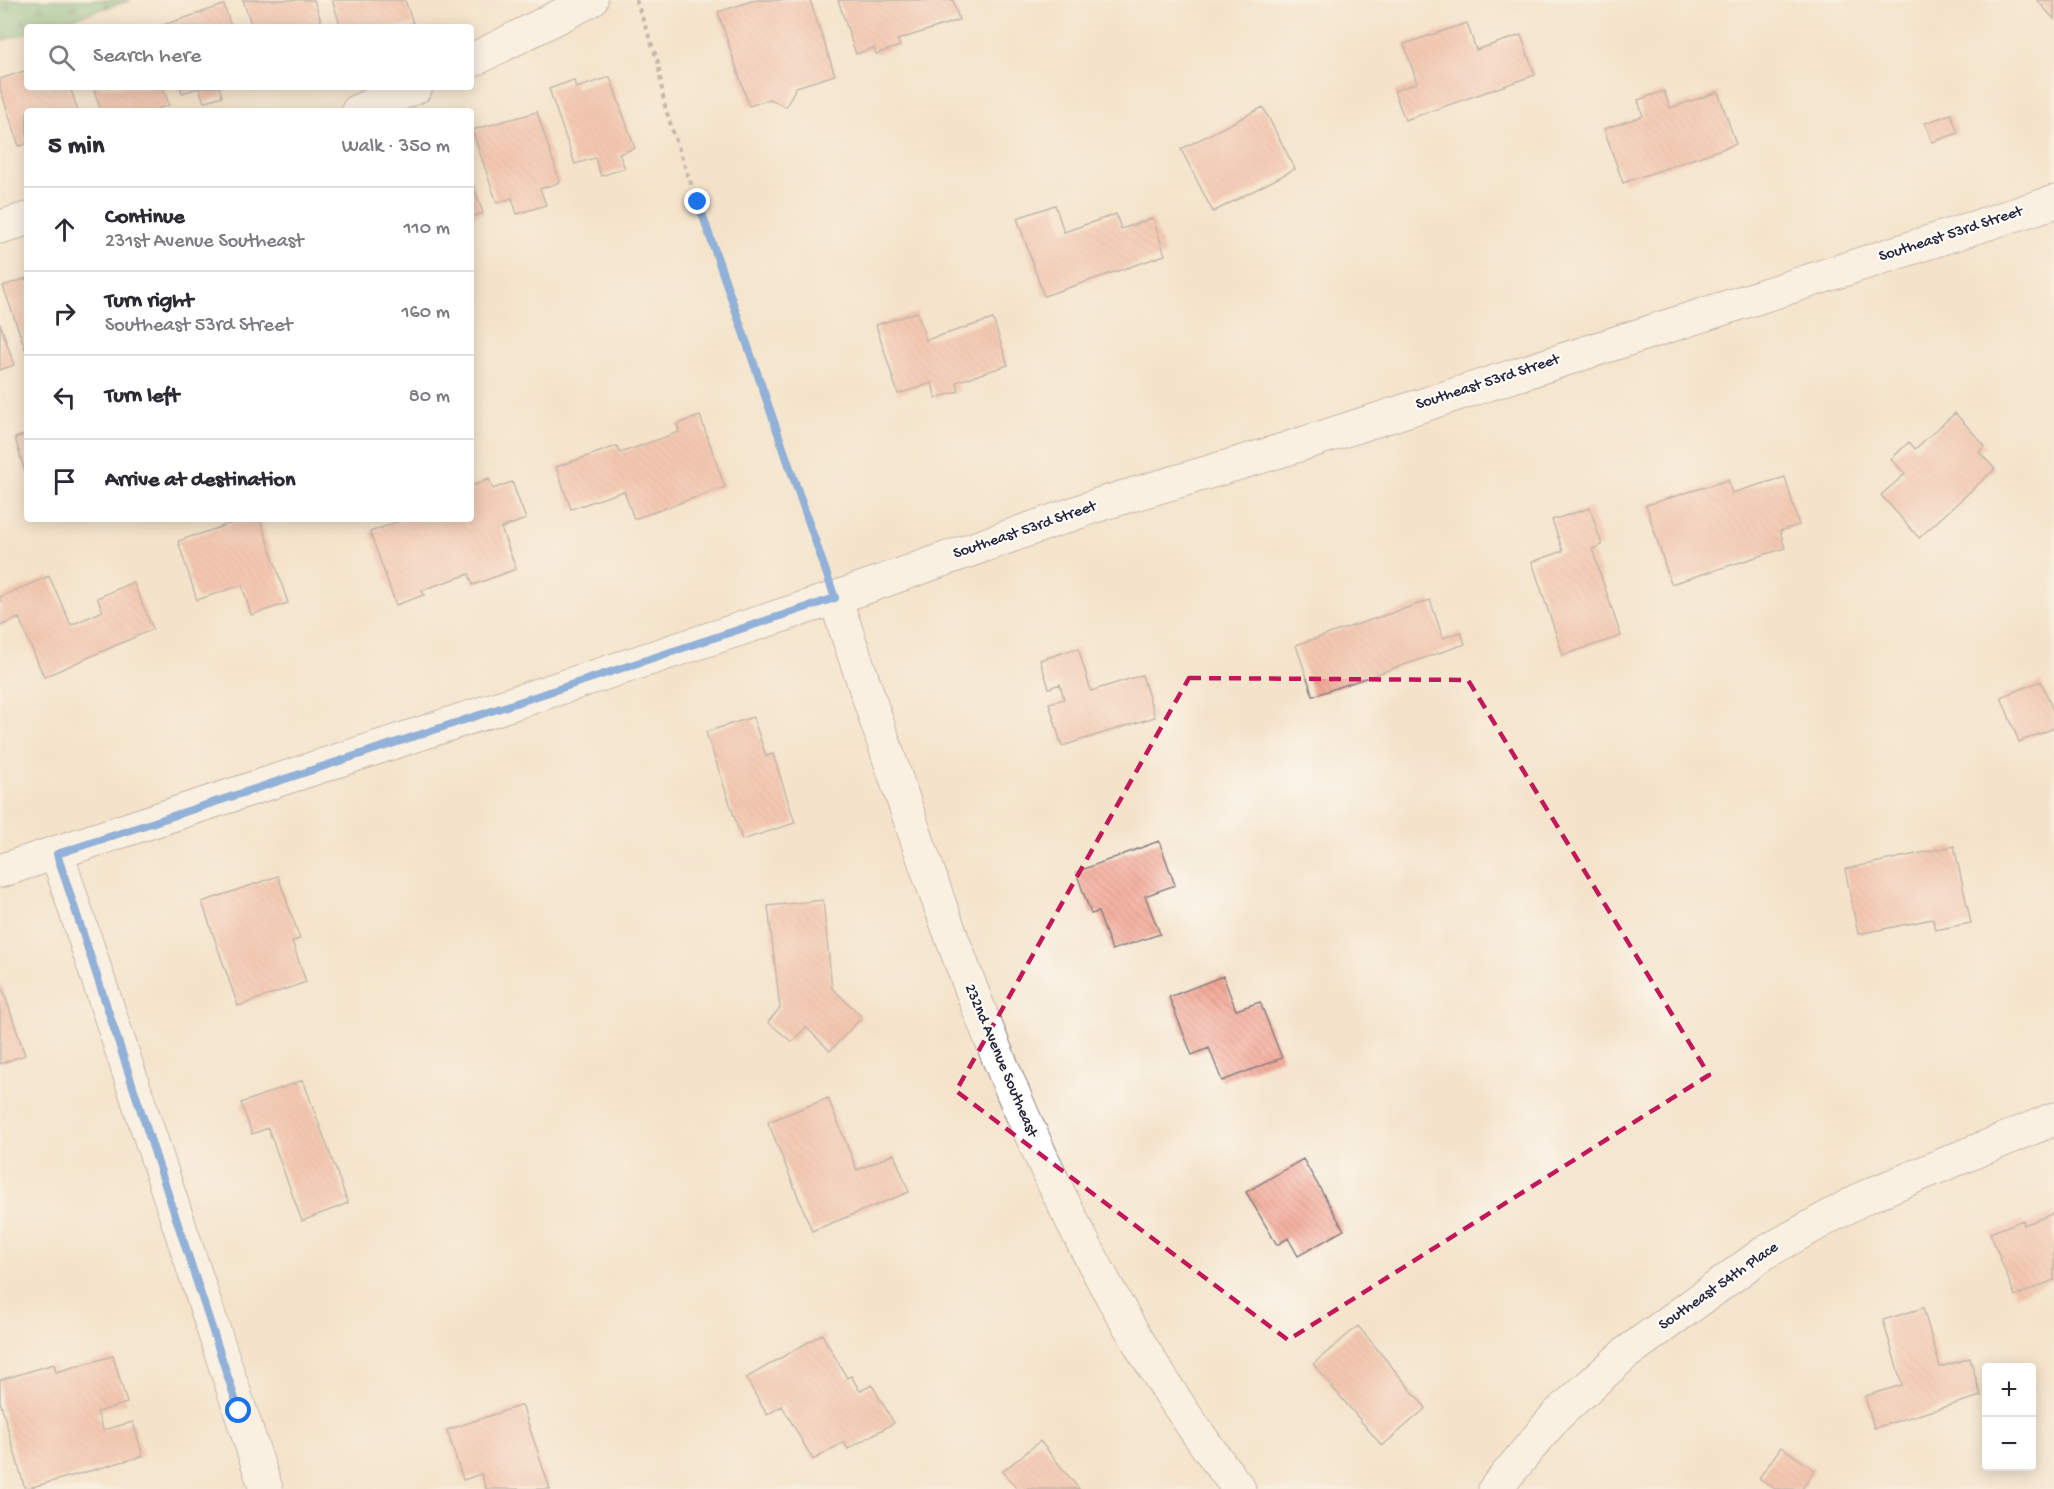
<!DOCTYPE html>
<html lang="en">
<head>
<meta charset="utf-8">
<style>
	:root { --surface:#fff; --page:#f2f2f3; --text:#2b2b33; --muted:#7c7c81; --line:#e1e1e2 }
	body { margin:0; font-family:"Gochi Hand",sans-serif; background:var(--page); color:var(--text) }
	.controls { position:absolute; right:18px; bottom:18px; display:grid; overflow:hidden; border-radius:6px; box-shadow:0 3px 15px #0003 }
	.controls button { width:54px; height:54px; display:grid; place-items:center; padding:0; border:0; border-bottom:2px solid var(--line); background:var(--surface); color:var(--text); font:30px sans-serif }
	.stop { position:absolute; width:18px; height:18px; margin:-14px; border:4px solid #1a73e8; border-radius:50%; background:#fff }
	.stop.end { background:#1a73e8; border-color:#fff; box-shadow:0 2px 6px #0008 }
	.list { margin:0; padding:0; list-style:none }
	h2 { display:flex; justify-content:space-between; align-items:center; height:78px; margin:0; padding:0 24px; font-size:26px }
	h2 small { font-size:20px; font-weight:400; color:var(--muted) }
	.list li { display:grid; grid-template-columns:39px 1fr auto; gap:18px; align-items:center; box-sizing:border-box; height:84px; padding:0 24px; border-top:2px solid var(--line) }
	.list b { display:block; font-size:22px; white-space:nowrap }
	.list p { margin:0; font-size:20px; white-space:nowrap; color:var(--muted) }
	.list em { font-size:20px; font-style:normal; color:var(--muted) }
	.icon { flex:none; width:33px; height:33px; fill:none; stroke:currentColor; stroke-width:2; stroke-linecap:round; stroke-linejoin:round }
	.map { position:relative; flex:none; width:2054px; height:1489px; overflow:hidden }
	.search { position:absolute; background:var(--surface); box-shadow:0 3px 15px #0003; left:24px; top:24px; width:450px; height:66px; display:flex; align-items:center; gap:15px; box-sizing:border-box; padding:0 21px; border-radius:6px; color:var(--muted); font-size:22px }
	.panel { position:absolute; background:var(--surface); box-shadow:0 3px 15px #0003; left:24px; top:108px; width:450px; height:414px; border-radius:6px }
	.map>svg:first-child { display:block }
</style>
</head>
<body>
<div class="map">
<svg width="2054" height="1489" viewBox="0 0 2054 1489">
	<defs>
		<pattern id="forest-firs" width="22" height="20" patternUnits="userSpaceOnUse" patternTransform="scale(1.5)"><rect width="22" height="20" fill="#74bc81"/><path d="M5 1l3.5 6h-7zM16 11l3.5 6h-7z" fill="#5f986b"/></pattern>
		<pattern id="building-back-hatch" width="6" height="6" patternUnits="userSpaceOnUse" patternTransform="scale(1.5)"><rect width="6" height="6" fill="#f2a390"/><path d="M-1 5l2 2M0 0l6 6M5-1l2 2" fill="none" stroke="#cf8c7d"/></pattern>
	</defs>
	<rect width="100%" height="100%" fill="#fdfcf7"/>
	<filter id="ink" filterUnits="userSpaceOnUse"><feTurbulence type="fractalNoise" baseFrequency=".0167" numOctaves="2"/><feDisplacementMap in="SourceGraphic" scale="12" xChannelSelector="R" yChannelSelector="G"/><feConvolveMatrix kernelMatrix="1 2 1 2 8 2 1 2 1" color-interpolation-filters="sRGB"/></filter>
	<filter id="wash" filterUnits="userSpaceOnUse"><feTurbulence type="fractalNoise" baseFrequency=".008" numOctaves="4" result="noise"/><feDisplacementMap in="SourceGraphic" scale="24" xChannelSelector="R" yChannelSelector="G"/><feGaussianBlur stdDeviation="1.35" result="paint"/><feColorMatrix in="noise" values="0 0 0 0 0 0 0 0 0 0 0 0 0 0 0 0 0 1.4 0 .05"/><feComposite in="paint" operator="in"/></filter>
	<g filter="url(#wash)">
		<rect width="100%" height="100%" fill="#f4e3cb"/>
		<path fill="url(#forest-firs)" stroke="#4b6f5e" stroke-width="1.5" d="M 1,0 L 131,0 L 45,27 L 27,27 L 27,33 L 0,41 Z"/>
		<g id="blocks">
			<path fill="url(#building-back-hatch)" d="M 243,0 L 314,0 L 323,27 L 252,27 Z
				M 332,0 L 405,0 L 413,23 L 401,27 L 341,27 Z
				M 755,0 L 810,0 L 835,75 L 796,87 L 786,107 L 770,99 L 749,106 L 718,12 Z
				M 838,0 L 953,0 L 959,20 L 897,40 L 900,46 L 876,54 L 874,48 L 856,54 Z
				M 2037,0 L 2054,0 L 2054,19 Z
				M 224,5 L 231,27 L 157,27 Z
				M 1467,23 L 1476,50 L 1521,35 L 1535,75 L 1405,120 L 1394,91 L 1417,83 L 1404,44 Z
				M 27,70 L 27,87 L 70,87 L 78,111 L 27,111 L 27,144 L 19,146 L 0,88 L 0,79 Z
				M 610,77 L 635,148 L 619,154 L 625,168 L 601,176 L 595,158 L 575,164 L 549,89 L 574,80 L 576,88 Z
				M 93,87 L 163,87 L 169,105 L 151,111 L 101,111 Z
				M 180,87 L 219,87 L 222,96 L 204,102 L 199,88 L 182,93 Z
				M 1664,91 L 1670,108 L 1718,92 L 1736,144 L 1623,183 L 1604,129 L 1643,116 L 1638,100 Z
				M 1263,107 L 1295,169 L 1213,212 L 1181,149 Z
				M 537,112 L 560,182 L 540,189 L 546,205 L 517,214 L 512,198 L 497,203 L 472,130 Z
				M 1951,114 L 1958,133 L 1932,142 L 1925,123 Z
				M 471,179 L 483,213 L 471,217 Z
				M 1055,205 L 1064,232 L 1116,214 L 1121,229 L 1153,218 L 1165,255 L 1044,296 L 1017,218 Z
				M 27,278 L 27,354 L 3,286 Z
				M 917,312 L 926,340 L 993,319 L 1008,365 L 956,382 L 959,391 L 936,398 L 932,383 L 898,394 L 876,325 Z
				M 0,323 L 14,365 L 0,370 Z
				M 1955,413 L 1985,446 L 1979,452 L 1995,469 L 1919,538 L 1881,495 L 1905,474 L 1891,459 L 1909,442 L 1915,449 Z
				M 700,416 L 725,487 L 634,519 L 624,491 L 571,509 L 556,467 L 617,446 L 620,453 L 679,432 L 677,424 Z
				M 27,434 L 27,475 L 26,475 L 15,438 Z
				M 1785,477 L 1799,525 L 1780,531 L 1785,548 L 1671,584 L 1646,505 L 1728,480 L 1732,493 Z
				M 489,479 L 493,489 L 512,482 L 526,519 L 501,528 L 516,569 L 473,585 L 469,574 L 422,590 L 424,595 L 396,605 L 370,532 L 405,519 L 471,519 L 471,486 Z
				M 1590,508 L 1602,545 L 1592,549 L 1621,636 L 1563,655 L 1532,562 L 1563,551 L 1552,520 Z
				M 245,519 L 260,519 L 288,603 L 251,615 L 242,585 L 197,600 L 178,541 Z
				M 49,576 L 71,625 L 103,611 L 97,598 L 133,582 L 153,629 L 44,677 L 19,618 L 0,626 L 0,597 Z
				M 1430,600 L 1443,638 L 1461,632 L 1465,644 L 1313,696 L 1296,645 Z
				M 1078,648 L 1091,691 L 1142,675 L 1155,717 L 1062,746 L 1049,703 L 1064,699 L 1060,684 L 1049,688 L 1040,660 Z
				M 2041,681 L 2054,713 L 2054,728 L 2019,742 L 2001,697 Z
				M 753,717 L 766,756 L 773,754 L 795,823 L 742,840 L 706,732 Z
				M 1159,841 L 1175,885 L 1145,896 L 1160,934 L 1112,950 L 1098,912 L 1091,914 L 1076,872 Z
				M 1954,846 L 1971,923 L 1935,930 L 1933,919 L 1858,934 L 1845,869 Z
				M 278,876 L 300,939 L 292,941 L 306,982 L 238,1006 L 202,902 Z
				M 823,900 L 832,988 L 862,1017 L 830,1051 L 806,1027 L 792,1042 L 768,1022 L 780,1008 L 768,906 Z
				M 1223,976 L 1236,1010 L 1260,1002 L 1282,1058 L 1222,1081 L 1209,1048 L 1192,1055 L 1169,997 Z
				M 0,981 L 25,1055 L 0,1064 Z
				M 303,1080 L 348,1203 L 302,1221 L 268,1128 L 252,1134 L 241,1103 Z
				M 828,1098 L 857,1170 L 894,1154 L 909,1192 L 812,1231 L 768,1122 Z
				M 1303,1159 L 1344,1230 L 1298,1256 L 1288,1238 L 1277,1245 L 1246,1192 Z
				M 2054,1213 L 2054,1280 L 2015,1296 L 1990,1233 L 2023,1220 L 2024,1225 Z
				M 1923,1308 L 1940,1367 L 1970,1358 L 1981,1396 L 1874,1428 L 1865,1396 L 1902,1385 L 1883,1320 Z
				M 1358,1326 L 1426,1408 L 1382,1446 L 1313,1364 Z
				M 822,1334 L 847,1378 L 851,1376 L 860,1391 L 872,1385 L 894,1423 L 848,1449 L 844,1442 L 813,1460 L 782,1406 L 767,1415 L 746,1378 Z
				M 113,1356 L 127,1403 L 97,1412 L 103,1430 L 133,1422 L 143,1456 L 25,1489 L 0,1401 L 0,1380 L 54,1364 L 56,1372 Z
				M 522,1405 L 550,1489 L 486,1489 L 481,1474 L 463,1480 L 447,1430 Z
				M 1040,1441 L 1079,1489 L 1017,1489 L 1003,1471 Z
				M 1781,1447 L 1815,1470 L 1802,1489 L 1775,1489 L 1759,1478 Z"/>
		</g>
	</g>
	<g filter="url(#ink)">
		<use href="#blocks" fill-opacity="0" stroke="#8b8283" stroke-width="1.5"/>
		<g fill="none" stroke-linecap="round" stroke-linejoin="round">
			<g stroke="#8b8283" stroke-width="35">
				<path id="minor" d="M 471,61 L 591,0
					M 358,111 L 416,87
					M 0,227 L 27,219
					M 835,598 C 941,908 1034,1227 1239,1489
					M 57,854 L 266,1489
					M 0,871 L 835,598 L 1101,504 L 1280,451 L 2054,202
					M 1495,1489 L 1557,1415 L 1625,1354 L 1764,1253 L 1865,1197 L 2054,1119"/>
			</g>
			<path stroke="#8b8283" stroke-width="4" stroke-dasharray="4.5 4.5" stroke-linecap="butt" d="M 636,0 L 658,62 L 664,103 L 673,132 L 824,566"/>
			<use href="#minor" stroke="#fff" stroke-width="33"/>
		</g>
	</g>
	<g fill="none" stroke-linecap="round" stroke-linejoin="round" filter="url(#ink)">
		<path stroke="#1a73e8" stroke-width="8" d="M 239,1411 L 57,854 L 835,598 L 698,202"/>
	</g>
	<path d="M0 0H2054V1489H0ZM 1189,678 L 1468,680 L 1709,1075 L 1288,1340 L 956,1091 Z" fill="#f4e3cb" fill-opacity=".55" fill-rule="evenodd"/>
	<path fill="none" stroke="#c2185b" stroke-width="4.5" stroke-dasharray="12 8" stroke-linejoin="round" d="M 1189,678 L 1468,680 L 1709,1075 L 1288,1340 L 956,1091 Z"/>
	<g text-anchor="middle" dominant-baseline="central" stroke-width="4.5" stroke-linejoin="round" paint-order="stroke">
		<g font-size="16" fill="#22223b" stroke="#fdfcf7">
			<text transform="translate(1951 235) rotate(-18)">Southeast 53rd Street</text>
			<text transform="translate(1488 383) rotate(-18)">Southeast 53rd Street</text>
			<text transform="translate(1025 531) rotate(-19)">Southeast 53rd Street</text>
			<text transform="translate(1000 1061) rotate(67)">232nd Avenue Southeast</text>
			<text transform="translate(1719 1287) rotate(-35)">Southeast 54th Place</text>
		</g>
	</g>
</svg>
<div class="controls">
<button>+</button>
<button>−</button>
</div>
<div class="stop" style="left:239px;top:1411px"></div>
<div class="stop end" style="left:698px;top:202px"></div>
<div class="search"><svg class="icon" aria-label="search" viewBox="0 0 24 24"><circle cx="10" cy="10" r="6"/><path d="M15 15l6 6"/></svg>Search here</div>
<section class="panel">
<h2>5 min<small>Walk · 350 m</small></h2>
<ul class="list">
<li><svg class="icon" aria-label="ahead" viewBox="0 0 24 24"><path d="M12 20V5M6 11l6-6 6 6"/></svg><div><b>Continue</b><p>231st Avenue Southeast</p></div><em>110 m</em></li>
<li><svg class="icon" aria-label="right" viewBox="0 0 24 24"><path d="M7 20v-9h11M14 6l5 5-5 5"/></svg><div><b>Turn right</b><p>Southeast 53rd Street</p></div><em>160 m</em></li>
<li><svg class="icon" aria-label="left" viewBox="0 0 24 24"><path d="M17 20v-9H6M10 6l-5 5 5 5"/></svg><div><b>Turn left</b></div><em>80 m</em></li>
<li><svg class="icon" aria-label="arrive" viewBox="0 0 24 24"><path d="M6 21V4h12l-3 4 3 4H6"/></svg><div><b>Arrive at destination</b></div></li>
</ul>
</section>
</div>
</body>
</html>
